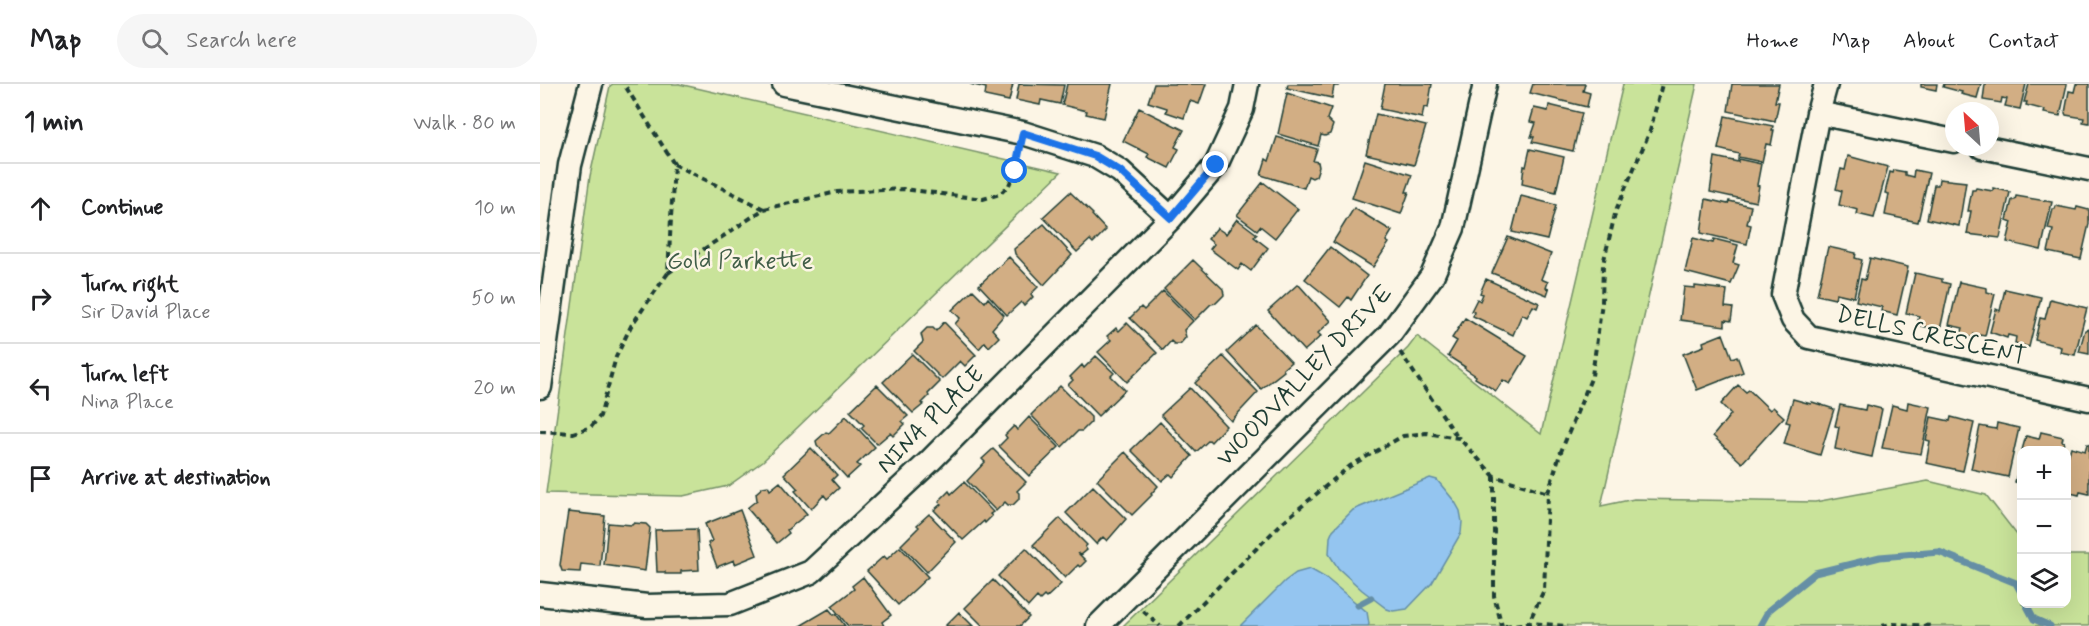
<!DOCTYPE html>
<html lang="en">
<head>
<meta charset="utf-8">
<style>
	:root { --surface:#fff; --page:#f6f6f6; --text:#202124; --muted:#757577; --line:#e0e0e0 }
	body { margin:0; font-family:Mynerve,sans-serif; background:var(--page); color:var(--text) }
	.controls { position:absolute; right:18px; bottom:18px; display:grid; overflow:hidden; border-radius:12px; box-shadow:0 6px 24px #0002 }
	.controls button { width:54px; height:54px; display:grid; place-items:center; padding:0; border:0; border-bottom:2px solid var(--line); background:var(--surface); color:var(--text); font:30px sans-serif }
	.compass { position:absolute; left:1405px; top:18px; width:54px; height:54px; border-radius:50%; background:var(--surface); box-shadow:0 6px 24px #0002; rotate:334deg }
	.stop { position:absolute; width:18px; height:18px; margin:-14px; border:4px solid #1a73e8; border-radius:50%; background:#fff }
	.stop.end { background:#1a73e8; border-color:#fff; box-shadow:0 2px 6px #0008 }
	.list { margin:0; padding:0; list-style:none }
	h2 { display:flex; justify-content:space-between; align-items:center; height:78px; margin:0; padding:0 24px; font-size:26px }
	h2 small { font-size:20px; font-weight:400; color:var(--muted) }
	.list li { display:grid; grid-template-columns:39px 1fr auto; gap:18px; align-items:center; box-sizing:border-box; height:90px; padding:0 24px; border-top:2px solid var(--line) }
	.list b { display:block; font-size:22px; white-space:nowrap }
	.list p { margin:0; font-size:20px; white-space:nowrap; color:var(--muted) }
	.list em { font-size:20px; font-style:normal; color:var(--muted) }
	.icon { flex:none; width:33px; height:33px; fill:none; stroke:currentColor; stroke-width:2; stroke-linecap:round; stroke-linejoin:round }
	.map { position:relative; flex:none; width:1549px; height:542px; overflow:hidden }
	header { display:flex; align-items:center; gap:36px; box-sizing:border-box; height:84px; padding:0 30px; background:var(--surface); border-bottom:2px solid var(--line) }
	header strong { font-size:28px }
	nav { display:flex; gap:33px; margin-inline-start:auto; font-size:21px }
	.search { width:420px; height:54px; background:var(--page); display:flex; align-items:center; gap:15px; box-sizing:border-box; padding:0 21px; border-radius:33px; color:var(--muted); font-size:22px }
	main { display:flex }
	aside { flex:1; background:var(--surface) }
	.map>svg:first-child { display:block }
</style>
</head>
<body>
<header>
<strong>Map</strong>
<div class="search"><svg class="icon" aria-label="search" viewBox="0 0 24 24"><circle cx="10" cy="10" r="6"/><path d="M15 15l6 6"/></svg>Search here</div>
<nav><a>Home</a><a>Map</a><a>About</a><a>Contact</a></nav>
</header>
<main>
<aside>
<h2>1 min<small>Walk · 80 m</small></h2>
<ul class="list">
<li><svg class="icon" aria-label="ahead" viewBox="0 0 24 24"><path d="M12 20V5M6 11l6-6 6 6"/></svg><div><b>Continue</b></div><em>10 m</em></li>
<li><svg class="icon" aria-label="right" viewBox="0 0 24 24"><path d="M7 20v-9h11M14 6l5 5-5 5"/></svg><div><b>Turn right</b><p>Sir David Place</p></div><em>50 m</em></li>
<li><svg class="icon" aria-label="left" viewBox="0 0 24 24"><path d="M17 20v-9H6M10 6l-5 5 5 5"/></svg><div><b>Turn left</b><p>Nina Place</p></div><em>20 m</em></li>
<li><svg class="icon" aria-label="arrive" viewBox="0 0 24 24"><path d="M6 21V4h12l-3 4 3 4H6"/></svg><div><b>Arrive at destination</b></div></li>
</ul>
</aside>
<div class="map">
<svg width="1549" height="542" viewBox="0 0 1549 542">
	<rect width="100%" height="100%" fill="#fcf5e5"/>
	<filter id="ink" filterUnits="userSpaceOnUse"><feTurbulence type="fractalNoise" baseFrequency=".0167" numOctaves="2"/><feDisplacementMap in="SourceGraphic" scale="12" xChannelSelector="R" yChannelSelector="G"/><feConvolveMatrix kernelMatrix="1 2 1 2 8 2 1 2 1" color-interpolation-filters="sRGB"/></filter>
	<g filter="url(#ink)">
		<path fill="#c9e39a" stroke="#749067" stroke-width="1.5" d="M 73,0 L 139,0 L 521,88 L 223,377 L 188,402 L 143,412 L 6,409 L 50,92 L 70,2 Z
			M 1083,0 L 1157,0 L 1061,422 L 1094,415 L 1275,418 L 1388,397 L 1446,411 L 1481,456 L 1482,520 L 1526,520 L 1527,471 L 1549,471 L 1549,542 L 583,542 L 868,264 L 877,252 L 1001,350 Z"/>
		<path fill="#94c5f0" stroke="#658fa5" stroke-width="1.5" d="M 890,394 L 897,396 L 915,418 L 920,427 L 922,438 L 921,449 L 892,499 L 867,525 L 853,527 L 847,525 L 822,506 L 798,484 L 789,470 L 790,453 L 793,446 L 813,426 Z
			M 770,485 L 786,494 L 827,528 L 829,540 L 828,542 L 700,542 L 745,497 L 756,489 Z"/>
		<g fill="none" stroke-linecap="round" stroke-linejoin="round">
			<path stroke="#658fa5" stroke-width="7" d="M 1486,520 L 1494,535 L 1510,542
				M 818,521 L 831,514
				M 1220,542 L 1229,526 L 1275,489 L 1340,473 L 1399,468 L 1476,499 L 1482,510"/>
		</g>
		<path fill="#d2ae84" stroke="#1f3d34" stroke-width="1.5" d="M 430,0 L 473,0 L 469,17 L 445,12 L 446,4 Z
			M 479,0 L 524,1 L 520,20 L 501,16 L 500,21 L 476,16 Z
			M 527,0 L 572,0 L 564,34 L 546,30 L 547,27 L 522,21 Z
			M 614,0 L 666,0 L 659,20 L 650,17 L 644,34 L 626,28 L 627,24 L 608,18 Z
			M 748,0 L 801,0 L 798,2 L 794,2 L 792,14 L 747,4 Z
			M 845,0 L 892,0 L 888,24 L 884,23 L 882,34 L 840,25 Z
			M 993,0 L 1045,0 L 1043,7 L 1050,9 L 1047,23 L 990,9 Z
			M 1192,0 L 1239,0 L 1235,18 L 1239,18 L 1235,37 L 1188,27 Z
			M 1381,0 L 1397,0 L 1396,6 L 1381,3 Z
			M 1404,0 L 1441,0 L 1437,14 L 1421,10 L 1422,8 L 1403,3 Z
			M 1445,0 L 1486,0 L 1480,25 L 1465,22 L 1467,15 L 1462,14 L 1461,19 L 1443,16 Z
			M 1489,0 L 1527,0 L 1520,32 L 1504,29 L 1505,26 L 1486,21 L 1487,18 L 1484,18 Z
			M 1536,0 L 1549,0 L 1549,39 L 1543,38 L 1544,34 L 1526,31 L 1525,29 L 1529,7 L 1534,8 Z
			M 747,9 L 791,24 L 787,35 L 793,41 L 790,50 L 785,52 L 781,51 L 778,62 L 738,50 Z
			M 1009,21 L 1042,29 L 1033,67 L 992,58 L 994,53 L 991,53 L 996,39 L 990,38 L 994,24 L 1008,27 Z
			M 599,24 L 644,46 L 635,63 L 639,65 L 629,84 L 607,73 L 609,70 L 583,57 Z
			M 836,30 L 886,42 L 874,81 L 826,70 Z
			M 1185,32 L 1233,42 L 1232,46 L 1234,46 L 1231,61 L 1226,60 L 1222,78 L 1198,73 L 1199,70 L 1178,65 Z
			M 737,53 L 777,65 L 773,77 L 778,78 L 779,83 L 776,92 L 772,94 L 768,92 L 764,104 L 721,91 L 726,75 L 729,77 Z
			M 990,65 L 1024,73 L 1016,108 L 982,100 L 984,82 L 986,83 Z
			M 1308,72 L 1348,83 L 1334,134 L 1317,130 L 1318,126 L 1299,121 L 1302,107 L 1296,105 L 1301,85 L 1305,86 Z
			M 1175,73 L 1198,78 L 1198,75 L 1221,80 L 1217,101 L 1219,102 L 1216,118 L 1170,108 Z
			M 825,76 L 872,91 L 866,108 L 869,108 L 861,130 L 812,114 Z
			M 1354,86 L 1365,88 L 1365,91 L 1373,93 L 1374,86 L 1389,89 L 1378,138 L 1345,131 L 1349,110 L 1345,109 L 1350,88 L 1353,89 Z
			M 1399,95 L 1426,98 L 1419,142 L 1387,135 L 1394,101 L 1398,101 Z
			M 723,98 L 758,125 L 735,154 L 720,142 L 717,146 L 697,131 Z
			M 1436,104 L 1453,107 L 1453,104 L 1470,108 L 1460,154 L 1427,150 L 1431,127 L 1428,127 L 1432,106 L 1435,106 Z
			M 530,108 L 553,130 L 552,131 L 566,146 L 553,159 L 550,156 L 537,168 L 503,133 Z
			M 981,112 L 1016,121 L 1007,156 L 972,148 Z
			M 1476,112 L 1512,118 L 1501,166 L 1467,158 L 1472,138 L 1467,136 L 1472,116 L 1475,116 Z
			M 1166,115 L 1188,120 L 1189,117 L 1211,122 L 1207,140 L 1211,141 L 1207,160 L 1161,149 Z
			M 1516,122 L 1536,126 L 1537,123 L 1549,126 L 1549,140 L 1541,175 L 1508,168 L 1513,146 L 1508,145 L 1513,125 L 1515,125 Z
			M 814,124 L 852,147 L 846,157 L 849,159 L 833,183 L 793,158 Z
			M 697,135 L 717,150 L 714,153 L 728,164 L 711,187 L 702,180 L 698,186 L 670,165 L 674,160 L 668,155 L 677,144 L 686,150 Z
			M 504,140 L 532,171 L 504,201 L 475,170 L 474,165 Z
			M 968,153 L 1011,170 L 1001,195 L 1008,198 L 1006,204 L 1009,205 L 1007,211 L 952,189 Z
			M 1153,154 L 1173,159 L 1174,155 L 1198,161 L 1193,179 L 1199,181 L 1191,200 L 1145,188 Z
			M 790,163 L 827,192 L 811,216 L 808,213 L 800,223 L 765,195 Z
			M 1288,163 L 1316,169 L 1315,174 L 1322,176 L 1314,213 L 1296,209 L 1295,215 L 1277,211 Z
			M 469,173 L 498,203 L 491,210 L 493,213 L 484,222 L 481,218 L 467,231 L 439,201 Z
			M 1330,174 L 1368,183 L 1357,231 L 1341,227 L 1342,223 L 1316,217 L 1321,195 L 1325,196 Z
			M 653,176 L 683,205 L 684,211 L 676,219 L 671,220 L 655,236 L 624,205 Z
			M 1375,189 L 1402,195 L 1402,198 L 1410,200 L 1400,246 L 1377,241 L 1379,232 L 1366,229 Z
			M 946,195 L 999,219 L 997,224 L 993,222 L 987,233 L 982,230 L 973,251 L 933,232 L 934,228 L 931,227 L 937,215 L 940,217 L 943,210 L 940,209 Z
			M 1419,198 L 1447,204 L 1447,208 L 1455,210 L 1445,252 L 1434,250 L 1433,254 L 1421,251 L 1423,244 L 1409,241 Z
			M 758,200 L 791,237 L 778,249 L 781,252 L 764,267 L 728,227 Z
			M 1155,202 L 1187,206 L 1185,223 L 1193,224 L 1191,237 L 1185,236 L 1185,242 L 1140,236 L 1144,203 L 1155,204 Z
			M 1465,205 L 1501,213 L 1489,263 L 1475,259 L 1476,253 L 1468,251 L 1467,254 L 1450,248 L 1456,225 L 1460,227 Z
			M 433,206 L 445,218 L 448,214 L 464,231 L 452,245 L 459,253 L 449,263 L 445,258 L 439,265 L 415,240 L 420,234 L 412,226 Z
			M 623,207 L 653,237 L 644,246 L 646,253 L 640,260 L 634,260 L 631,257 L 623,266 L 590,234 L 601,223 L 604,226 Z
			M 1510,215 L 1547,224 L 1535,271 L 1520,268 L 1521,263 L 1495,256 L 1500,234 L 1505,235 Z
			M 925,234 L 987,272 L 970,300 L 963,296 L 956,307 L 935,294 L 936,292 L 924,284 L 925,283 L 908,272 L 917,257 L 912,254 Z
			M 404,238 L 436,271 L 425,282 L 420,277 L 402,295 L 374,267 L 383,258 L 381,250 L 387,244 L 393,244 L 396,247 Z
			M 587,239 L 617,269 L 587,298 L 558,268 L 571,256 L 567,252 L 576,244 L 579,247 Z
			M 716,241 L 751,278 L 743,285 L 744,287 L 721,305 L 687,268 Z
			M 1549,245 L 1549,270 L 1539,268 L 1545,246 Z
			M 1183,250 L 1192,274 L 1197,272 L 1203,288 L 1157,306 L 1143,270 L 1164,262 L 1163,258 Z
			M 372,270 L 400,298 L 388,310 L 389,312 L 382,319 L 384,320 L 373,329 L 343,298 Z
			M 556,272 L 574,289 L 571,292 L 585,306 L 558,332 L 528,301 L 533,296 L 530,293 L 542,281 L 544,284 Z
			M 683,272 L 718,308 L 691,337 L 655,299 Z
			M 337,301 L 368,332 L 362,337 L 365,340 L 353,352 L 350,349 L 337,360 L 321,344 L 324,341 L 310,327 Z
			M 1198,301 L 1206,308 L 1209,306 L 1230,326 L 1233,323 L 1244,333 L 1202,379 L 1173,352 L 1191,330 L 1181,320 Z
			M 520,302 L 551,333 L 551,338 L 542,347 L 538,347 L 522,363 L 491,331 Z
			M 650,304 L 686,342 L 671,358 L 669,356 L 656,368 L 621,331 Z
			M 1253,315 L 1271,320 L 1272,318 L 1294,325 L 1280,371 L 1244,360 L 1250,339 L 1246,338 Z
			M 1368,318 L 1391,323 L 1381,370 L 1342,364 L 1352,321 L 1367,325 Z
			M 1300,321 L 1325,326 L 1326,321 L 1342,325 L 1332,373 L 1295,365 L 1299,343 L 1295,342 Z
			M 306,332 L 335,363 L 317,380 L 320,382 L 307,394 L 277,361 L 276,357 L 286,348 L 289,349 Z
			M 489,333 L 519,363 L 489,392 L 459,362 L 467,354 L 465,351 L 474,342 L 477,346 Z
			M 1391,333 L 1410,337 L 1411,333 L 1434,339 L 1423,387 L 1386,379 L 1390,357 L 1386,356 Z
			M 620,338 L 652,372 L 633,393 L 630,390 L 622,397 L 591,366 Z
			M 1457,339 L 1479,344 L 1468,393 L 1431,385 L 1440,342 L 1456,345 Z
			M 1501,348 L 1523,353 L 1522,357 L 1524,358 L 1522,366 L 1482,366 L 1486,352 L 1499,355 Z
			M 1547,360 L 1549,361 L 1549,410 L 1540,408 L 1539,411 L 1526,408 L 1526,380 L 1531,363 L 1545,367 Z
			M 271,364 L 297,391 L 292,396 L 299,404 L 287,415 L 284,411 L 271,425 L 255,407 L 258,405 L 244,390 Z
			M 453,365 L 486,398 L 477,407 L 479,409 L 479,415 L 473,421 L 468,421 L 465,418 L 456,427 L 427,397 L 445,378 L 442,375 Z
			M 585,368 L 618,402 L 611,410 L 612,411 L 592,431 L 557,396 Z
			M 1482,370 L 1482,400 L 1475,398 Z
			M 240,398 L 267,430 L 247,446 L 249,449 L 237,459 L 207,424 L 217,416 L 216,409 L 223,403 L 228,402 L 230,406 Z
			M 424,398 L 453,428 L 450,430 L 452,432 L 445,439 L 444,437 L 423,456 L 394,426 L 401,420 L 399,417 L 409,407 L 411,410 Z
			M 553,402 L 586,435 L 567,457 L 563,453 L 556,460 L 526,429 Z
			M 200,426 L 217,471 L 195,480 L 194,476 L 177,483 L 168,459 L 172,457 L 165,440 Z
			M 28,428 L 65,432 L 60,482 L 41,480 L 40,488 L 22,487 L 20,481 Z
			M 389,430 L 416,458 L 387,488 L 361,461 L 379,443 L 377,441 Z
			M 520,434 L 547,461 L 545,463 L 547,466 L 541,471 L 538,469 L 546,477 L 540,483 L 538,481 L 525,494 L 493,461 Z
			M 68,439 L 92,441 L 94,439 L 106,440 L 110,444 L 105,487 L 64,481 Z
			M 157,445 L 159,486 L 141,487 L 141,490 L 125,490 L 125,488 L 117,488 L 115,446 Z
			M 360,463 L 388,493 L 358,521 L 327,487 L 344,472 L 347,475 Z
			M 486,464 L 521,500 L 506,514 L 504,512 L 500,516 L 497,513 L 488,523 L 458,492 Z
			M 323,493 L 351,531 L 342,538 L 344,542 L 308,542 L 292,522 L 314,505 L 312,502 Z
			M 453,496 L 489,533 L 480,542 L 443,542 L 425,524 Z
			M 289,525 L 294,531 L 296,530 L 305,542 L 260,542 Z
			M 419,528 L 433,542 L 405,542 Z"/>
		<g fill="none" stroke-linecap="round" stroke-linejoin="round">
			<g stroke="#1f3d34" stroke-width="27">
				<path id="minor" d="M 244,0 L 483,49 L 555,72 L 580,87 L 631,134
					M 1286,0 L 1278,29 L 1243,211 L 1253,236 L 1269,253 L 1549,315
					M 1278,29 L 1414,57
					M 1442,63 L 1549,85
					M 0,303 L 30,81 L 51,0
					M 0,510 L 107,522 L 190,520 L 271,488 L 390,377 L 631,134 L 676,81 L 702,25 L 707,0
					M 558,542 L 849,251 L 892,192 L 913,144 L 945,0"/>
			</g>
			<path stroke="#1f3d34" stroke-width="4" stroke-dasharray="6 4.5" stroke-linecap="butt" d="M 134,80 L 224,125
				M 128,189 L 224,125 L 297,108 L 363,105 L 443,115 L 460,110 L 469,101 L 475,87 L 479,70
				M 860,268 L 918,354
				M 0,347 L 33,349 L 51,343 L 60,332 L 76,273 L 91,242 L 128,189 L 134,80 L 84,0
				M 954,392 L 954,512 L 962,542
				M 603,527 L 620,542
				M 639,542 L 744,437 L 810,382 L 863,352 L 886,349 L 919,354 L 954,392 L 1008,409
				M 965,542 L 989,539 L 1028,542
				M 987,542 L 1004,506 L 1008,409 L 1020,370 L 1052,292 L 1062,218 L 1063,180 L 1076,126 L 1110,47 L 1122,0
				M 1342,542 L 1351,540 L 1394,542"/>
			<use href="#minor" stroke="#fcf5e5" stroke-width="22"/>
		</g>
	</g>
	<g fill="none" stroke-linecap="round" stroke-linejoin="round" filter="url(#ink)">
		<path stroke="#1a73e8" stroke-width="8" d="M 475,87 L 483,49 L 555,72 L 580,87 L 631,134 L 676,81"/>
	</g>
	<g text-anchor="middle" dominant-baseline="central" stroke-width="5" stroke-linejoin="round" paint-order="stroke">
		<g font-size="24" fill="#415e48" stroke="#fcf5e5">
			<text x="200" y="177">Gold Parkette</text>
		</g>
		<g font-size="24" fill="#1f3d34" stroke="#fcf5e5">
			<text transform="translate(1391 252) rotate(13)">DELLS CRESCENT</text>
			<text transform="translate(765 292) rotate(-46)">WOODVALLEY DRIVE</text>
			<text transform="translate(391 336) rotate(-45)">NINA PLACE</text>
		</g>
	</g>
</svg>
<div class="controls">
<button>+</button>
<button>−</button>
<button><svg class="icon" aria-label="layers" viewBox="0 0 24 24"><path d="M12 4l9 5-9 5-9-5zM3 14l9 5 9-5"/></svg></button>
</div>
<svg class="compass" viewBox="-18 -18 36 36"><path d="M0-13l5 13h-10z" fill="#e53935"/><path d="M0 13l5-13h-10z" fill="#757577"/></svg>
<div class="stop" style="left:475px;top:87px"></div>
<div class="stop end" style="left:676px;top:81px"></div>
</div>
</main>
</body>
</html>
